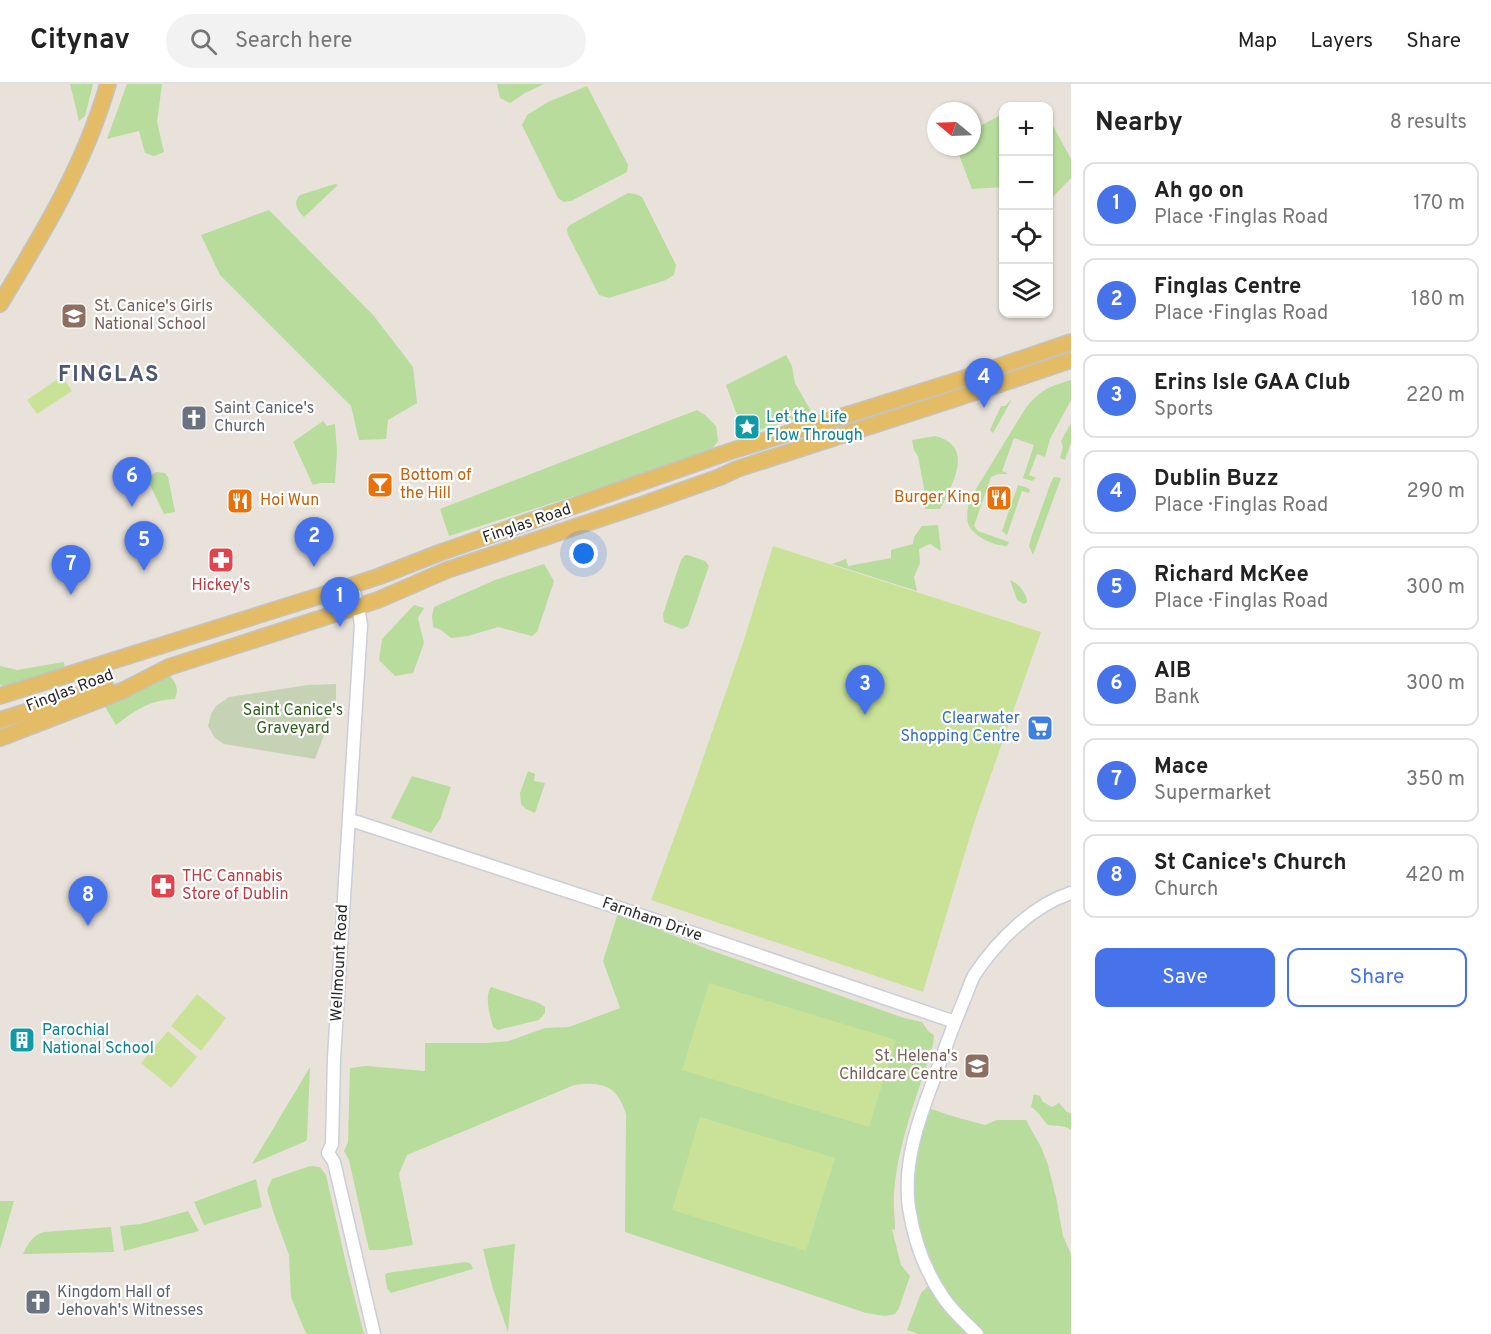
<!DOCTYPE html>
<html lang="en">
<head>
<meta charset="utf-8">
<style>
	:root { --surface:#fff; --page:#f2f2f2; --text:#222; --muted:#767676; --line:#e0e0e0; --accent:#4773ea }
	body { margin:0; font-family:Overpass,sans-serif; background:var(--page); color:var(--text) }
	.controls { position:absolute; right:18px; top:18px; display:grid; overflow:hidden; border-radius:12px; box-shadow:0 2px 4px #0004 }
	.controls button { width:54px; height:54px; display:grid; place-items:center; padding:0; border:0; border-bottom:2px solid var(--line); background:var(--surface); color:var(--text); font:30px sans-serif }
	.compass { position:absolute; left:927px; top:18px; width:54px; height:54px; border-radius:50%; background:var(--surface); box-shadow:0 2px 4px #0004; rotate:289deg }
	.you { position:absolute; left:584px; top:470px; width:21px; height:21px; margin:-15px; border:4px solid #fff; border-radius:50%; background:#1a73e8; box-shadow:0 0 0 9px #1a73e833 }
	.badge { display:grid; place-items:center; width:39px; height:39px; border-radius:50%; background:var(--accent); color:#fff; font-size:20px; font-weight:700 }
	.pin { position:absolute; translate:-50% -50px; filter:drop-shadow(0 2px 3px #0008) }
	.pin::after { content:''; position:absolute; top:32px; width:21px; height:18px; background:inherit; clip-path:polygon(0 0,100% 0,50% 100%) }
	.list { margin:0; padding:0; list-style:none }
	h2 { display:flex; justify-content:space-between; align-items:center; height:78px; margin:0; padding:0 24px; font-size:26px }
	h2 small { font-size:20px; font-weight:400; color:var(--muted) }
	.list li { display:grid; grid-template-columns:39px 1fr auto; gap:18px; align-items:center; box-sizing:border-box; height:84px; margin:0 12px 12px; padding:0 12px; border:2px solid var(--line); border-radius:12px }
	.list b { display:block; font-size:22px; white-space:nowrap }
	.list p { margin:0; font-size:20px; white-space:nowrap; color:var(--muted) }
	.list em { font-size:20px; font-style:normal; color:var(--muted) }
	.actions { display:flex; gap:12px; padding:18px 24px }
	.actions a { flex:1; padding:14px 0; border:2px solid var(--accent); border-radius:12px; text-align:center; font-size:21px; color:var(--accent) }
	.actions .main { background:var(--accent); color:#fff }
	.icon { flex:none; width:33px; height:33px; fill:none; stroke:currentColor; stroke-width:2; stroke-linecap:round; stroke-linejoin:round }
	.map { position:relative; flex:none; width:1071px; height:1250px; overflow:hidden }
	header { display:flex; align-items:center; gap:36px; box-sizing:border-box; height:84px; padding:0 30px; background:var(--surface); border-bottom:2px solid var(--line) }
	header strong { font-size:28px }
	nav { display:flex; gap:33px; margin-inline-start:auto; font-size:21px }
	.search { width:420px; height:54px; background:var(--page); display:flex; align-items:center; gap:15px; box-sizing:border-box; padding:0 21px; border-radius:33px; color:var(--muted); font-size:22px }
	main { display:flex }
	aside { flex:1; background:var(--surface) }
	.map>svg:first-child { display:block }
</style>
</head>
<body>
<header>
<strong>Citynav</strong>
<div class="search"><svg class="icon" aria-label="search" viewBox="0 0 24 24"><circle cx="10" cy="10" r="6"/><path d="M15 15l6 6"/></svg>Search here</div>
<nav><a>Map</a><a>Layers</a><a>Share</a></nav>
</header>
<main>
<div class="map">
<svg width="1071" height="1250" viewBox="0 0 1071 1250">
	<rect width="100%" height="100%" fill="#e9e2db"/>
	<path fill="#b7dc9b" d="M 70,0 L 93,0 L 85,32 L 79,37 Z
		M 127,0 L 162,0 L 157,38 L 164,68 L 154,72 L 145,69 L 139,47 L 107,55 Z
		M 497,0 L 544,0 L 525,9 L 510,19 L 500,14 Z
		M 587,2 L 628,81 L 627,88 L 571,117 L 564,118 L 558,114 L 522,41 L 527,31 L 548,18 Z
		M 1003,30 L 1003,103 L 972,105 L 956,63 L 972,63 L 972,46 Z
		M 1048,33 L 1071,75 L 1071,94 L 1049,117 Z
		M 335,100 L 338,101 L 304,133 C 298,127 292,119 300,111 Z
		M 628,109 L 635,110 L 642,113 L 676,181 L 674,191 L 666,196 L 609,214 L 599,211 L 568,151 L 567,145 L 570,141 Z
		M 269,126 L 373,231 L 413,283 L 417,319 L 388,336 L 386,355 L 359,356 L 351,322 L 220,191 L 201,151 Z
		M 786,271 L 792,282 L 795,299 L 812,329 C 793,336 763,348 743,347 L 726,301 Z
		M 1071,296 L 1071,316 L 1050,355 L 1045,373 L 1037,370 L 1029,391 L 1036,394 L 1032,397 L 1023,394 L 1034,361 L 1014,354 L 1002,387 L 1007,389 L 1007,390 L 998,390 L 991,393 L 974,442 L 978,447 L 1009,458 L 1007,462 C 995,462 975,453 969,442 C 965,433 968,422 971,413 L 1025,325 C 1040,306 1048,303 1071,296 Z
		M 1011,316 L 1011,317 L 993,349 L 990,346 L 1001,322 L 1005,322 Z
		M 697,326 L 705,331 L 716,342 L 718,357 L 709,369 L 449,452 L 440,425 Z
		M 323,337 L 327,342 L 335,340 L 337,367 L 335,399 L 320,399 L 313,401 L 293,358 Z
		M 1071,339 L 1071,359 L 1065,376 L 1060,374 L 1063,363 L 1061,357 Z
		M 935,352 C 976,362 952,401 940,425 L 925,425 L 924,416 L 926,415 L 918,372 L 914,366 L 912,356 Z
		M 157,388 L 165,389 L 168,393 L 175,428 L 164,430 L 150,401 C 148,395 151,390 157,388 Z
		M 1054,393 L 1061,394 L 1033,471 L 1029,462 L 1031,454 L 1051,398 Z
		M 1018,401 L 1028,404 L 1030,406 L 1029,409 L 1022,407 L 1007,451 L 1002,447 Z
		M 938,441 L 941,467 L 930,460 L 919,465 L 920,479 L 914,493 L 917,507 L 832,480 L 846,475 L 848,482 L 891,474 L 891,466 L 913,460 L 914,453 L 922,442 Z
		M 685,471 L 688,471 L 705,477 L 709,482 L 688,542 L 682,545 L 664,538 L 663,530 L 681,476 Z
		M 544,480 L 554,497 L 537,548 L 532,552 L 498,543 L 468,552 L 451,554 L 441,546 L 433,543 L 432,532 L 434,523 L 495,496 Z
		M 1010,496 C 1018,499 1027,509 1027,518 L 1024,520 L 1017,516 Z
		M 414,521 L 424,524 L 418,534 L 424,559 L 413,589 L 395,592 L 379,576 L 382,555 Z
		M 64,578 L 65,586 L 10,604 L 0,601 L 0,582 L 17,586 Z
		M 170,592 C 176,599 179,605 175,615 C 149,616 136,626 116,641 L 104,621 Z
		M 528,687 L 535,690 L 534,697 L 545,699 L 535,729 L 526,725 L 521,720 L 520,709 Z
		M 412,692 L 451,703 L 440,735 L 431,749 L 391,734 Z
		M 618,829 L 707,865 L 904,934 L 922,938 L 929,948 L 934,951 L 933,961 C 918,1010 898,1058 894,1109 C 893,1121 895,1134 895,1146 L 892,1145 L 901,1181 L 910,1192 L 899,1224 L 895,1230 L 885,1232 L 866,1229 L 625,1148 L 626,1030 C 624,1025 622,1018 618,1013 C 609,998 589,999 574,1001 L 407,1071 L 399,1090 L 413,1161 L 383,1166 L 369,1166 L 349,1076 L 344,1067 L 348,1058 L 350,984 L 366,982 L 425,987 L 425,959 L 487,959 L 509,957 L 545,944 L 569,943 L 620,924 L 603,877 Z
		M 491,903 L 539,919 L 545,923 L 545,929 L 539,936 L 498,946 L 493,943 C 490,931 484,913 491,903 Z
		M 310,983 L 307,1055 L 306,1057 L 252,1080 Z
		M 1034,1010 L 1040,1012 L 1043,1018 L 1052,1023 L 1059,1019 L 1067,1028 L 1071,1029 L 1071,1046 C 1065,1041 1055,1042 1048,1041 C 1042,1035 1039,1028 1031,1023 Z
		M 925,1023 L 952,1032 L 985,1041 L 997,1036 L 1026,1036 L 1041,1063 L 1048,1081 L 1056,1113 L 1063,1152 L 1071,1170 L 1071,1250 L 919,1250 L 907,1246 L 921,1209 L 933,1197 L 919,1169 L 908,1100 Z
		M 310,1082 L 320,1083 L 326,1091 L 348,1188 L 364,1250 L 307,1250 L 304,1245 L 291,1213 L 289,1171 L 273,1127 L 267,1106 L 272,1095 Z
		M 256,1095 L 262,1123 L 204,1141 L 194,1118 Z
		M 0,1117 L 14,1117 L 0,1165 Z
		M 188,1127 L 199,1147 L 124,1167 L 120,1142 L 141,1140 Z
		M 111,1143 L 114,1168 L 23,1170 C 28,1160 32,1151 44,1148 Z
		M 515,1160 L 508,1248 L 493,1205 L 483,1165 Z
		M 466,1178 L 471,1180 L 473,1185 L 391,1209 L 387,1204 L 385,1191 L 387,1189 Z"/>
	<path fill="#c5d2b3" d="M 336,600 L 336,619 L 315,675 L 224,660 L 215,654 L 208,642 L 211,630 L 216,622 L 229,613 L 308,601 Z"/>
	<path fill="#c9e298" d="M 62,292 L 72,307 L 37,330 L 27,316 Z
		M 773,462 L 1041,548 L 974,739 L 923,908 L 651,816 L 693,703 L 743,559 Z
		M 709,899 L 896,956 L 869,1043 L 682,986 Z
		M 197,910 L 226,934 L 201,967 L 171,942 Z
		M 168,947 L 197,973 L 171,1004 L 141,979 Z
		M 700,1033 L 835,1074 L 806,1167 L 672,1126 Z"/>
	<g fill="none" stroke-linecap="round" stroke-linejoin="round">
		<g stroke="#c9ced9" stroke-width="15">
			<path id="minor" d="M 352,501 L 358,522 L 361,541 L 334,974 L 332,1060 L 328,1069 L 334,1078 L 374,1250
				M 349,736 L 357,738 L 622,825 L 955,938
				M 977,1250 C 965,1238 952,1227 943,1213 C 925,1187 914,1156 909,1124 C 901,1068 928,1014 946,962 C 952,945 959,928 966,911 C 969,904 971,896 975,890 C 997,857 1033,821 1071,809"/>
		</g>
		<g stroke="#c3c3c3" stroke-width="18">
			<path id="major" d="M 0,220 C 43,149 85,80 108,0
				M 0,612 L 332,508 L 380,492 L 439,469 L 731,367 L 962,295 L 1071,258
				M 0,636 L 106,603
				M 0,654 L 122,607 L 169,583 L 378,516 L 447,486 L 644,420 L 720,393 L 737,385 L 991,303 L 1071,276"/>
		</g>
		<use href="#minor" stroke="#fff" stroke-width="12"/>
		<use href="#major" stroke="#e4bc65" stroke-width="15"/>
	</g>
	<defs>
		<g id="school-square" transform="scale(1.35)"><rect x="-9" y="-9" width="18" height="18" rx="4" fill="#8d6e63" stroke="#fff"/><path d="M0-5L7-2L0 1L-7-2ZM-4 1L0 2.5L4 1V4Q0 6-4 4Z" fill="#fff"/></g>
		<g id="church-square" transform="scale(1.35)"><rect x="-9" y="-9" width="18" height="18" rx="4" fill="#6b7280" stroke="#fff"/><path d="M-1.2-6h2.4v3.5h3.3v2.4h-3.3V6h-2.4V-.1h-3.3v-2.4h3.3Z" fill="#fff"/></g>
		<g id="sight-square" transform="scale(1.35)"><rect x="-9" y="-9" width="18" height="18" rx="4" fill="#0f9aa8" stroke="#fff"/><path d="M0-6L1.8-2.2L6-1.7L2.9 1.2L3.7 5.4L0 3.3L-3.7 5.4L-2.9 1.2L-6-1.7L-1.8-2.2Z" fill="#fff"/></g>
		<g id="bar-square" transform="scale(1.35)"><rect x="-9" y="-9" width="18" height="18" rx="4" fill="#e8710a" stroke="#fff"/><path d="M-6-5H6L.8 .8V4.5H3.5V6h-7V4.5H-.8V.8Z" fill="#fff"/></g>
		<g id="restaurant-square" transform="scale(1.35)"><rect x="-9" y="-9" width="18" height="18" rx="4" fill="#e8710a" stroke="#fff"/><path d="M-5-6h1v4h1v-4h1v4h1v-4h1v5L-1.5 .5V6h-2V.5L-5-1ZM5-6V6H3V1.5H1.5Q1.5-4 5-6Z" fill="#fff"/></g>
		<g id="pharmacy-square" transform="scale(1.35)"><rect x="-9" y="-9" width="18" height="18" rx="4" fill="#e0444e" stroke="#fff"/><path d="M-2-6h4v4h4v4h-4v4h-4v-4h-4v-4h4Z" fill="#fff"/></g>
		<g id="supermarket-square" transform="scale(1.35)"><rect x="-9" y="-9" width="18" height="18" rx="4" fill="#3f7fe0" stroke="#fff"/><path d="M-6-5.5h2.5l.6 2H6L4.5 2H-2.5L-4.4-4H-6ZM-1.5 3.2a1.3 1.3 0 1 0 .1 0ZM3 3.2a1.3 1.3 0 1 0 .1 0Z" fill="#fff"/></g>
		<g id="building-square" transform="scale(1.35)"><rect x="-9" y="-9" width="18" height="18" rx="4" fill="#0f9aa8" stroke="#fff"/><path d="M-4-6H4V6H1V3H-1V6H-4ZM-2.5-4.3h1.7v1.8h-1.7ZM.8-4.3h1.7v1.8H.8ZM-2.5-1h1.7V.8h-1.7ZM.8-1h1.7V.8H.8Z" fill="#fff"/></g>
	</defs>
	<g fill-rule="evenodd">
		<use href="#school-square" x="74" y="232"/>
		<use href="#church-square" x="194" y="334"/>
		<use href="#sight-square" x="747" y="343"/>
		<use href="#bar-square" x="380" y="401"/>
		<use href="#restaurant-square" x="999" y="414"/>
		<use href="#restaurant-square" x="240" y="417"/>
		<use href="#pharmacy-square" x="221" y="476"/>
		<use href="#supermarket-square" x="1040" y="644"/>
		<use href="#pharmacy-square" x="163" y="802"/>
		<use href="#building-square" x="22" y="956"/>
		<use href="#school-square" x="977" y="982"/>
		<use href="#church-square" x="38" y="1218"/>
	</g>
	<g text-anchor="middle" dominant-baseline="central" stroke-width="4.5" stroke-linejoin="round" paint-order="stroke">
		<g font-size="16" fill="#785e54" stroke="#fff" text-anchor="start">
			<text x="94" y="223">St. Canice's Girls<tspan x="94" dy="18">National School</tspan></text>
			<text x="958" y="973" text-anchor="end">St. Helena's<tspan x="958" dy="18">Childcare Centre</tspan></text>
		</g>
		<g font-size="16" fill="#5b616d" stroke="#fff" text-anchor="start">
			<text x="214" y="325">Saint Canice's<tspan x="214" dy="18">Church</tspan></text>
			<text x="57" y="1209">Kingdom Hall of<tspan x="57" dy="18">Jehovah's Witnesses</tspan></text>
		</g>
		<g font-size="16" fill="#0d838f" stroke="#fff" text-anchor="start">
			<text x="766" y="334">Let the Life<tspan x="766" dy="18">Flow Through</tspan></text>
			<text x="42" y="947">Parochial<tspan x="42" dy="18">National School</tspan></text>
		</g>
		<g font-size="16" fill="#c56008" stroke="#fff" text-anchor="start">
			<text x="400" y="392">Bottom of<tspan x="400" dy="18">the Hill</tspan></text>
			<text x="980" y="414" text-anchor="end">Burger King</text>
			<text x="260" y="417">Hoi Wun</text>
		</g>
		<g font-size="16" fill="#282828" stroke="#fff">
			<text transform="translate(527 440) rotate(-19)">Finglas Road</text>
			<text transform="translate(70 607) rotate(-21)">Finglas Road</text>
			<text transform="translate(652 836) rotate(19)">Farnham Drive</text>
			<text transform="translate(340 879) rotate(-87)">Wellmount Road</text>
		</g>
		<g font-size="16" fill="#be3a42" stroke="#fff">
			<text x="221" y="502">Hickey's</text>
			<text x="182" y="793" text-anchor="start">THC Cannabis<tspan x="182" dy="18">Store of Dublin</tspan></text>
		</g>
		<g font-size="16" fill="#315e1f" stroke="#fff">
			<text x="293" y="627">Saint Canice's<tspan x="293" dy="18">Graveyard</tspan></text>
		</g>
		<g font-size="16" fill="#366cbe" stroke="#fff" text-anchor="end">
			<text x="1020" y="635">Clearwater<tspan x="1020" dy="18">Shopping Centre</tspan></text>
		</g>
		<g font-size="22" font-weight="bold" letter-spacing="1.5" fill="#4d5774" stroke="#fff">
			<text x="109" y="291">FINGLAS</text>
		</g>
	</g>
</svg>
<div class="controls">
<button>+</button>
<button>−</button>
<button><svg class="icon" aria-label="locate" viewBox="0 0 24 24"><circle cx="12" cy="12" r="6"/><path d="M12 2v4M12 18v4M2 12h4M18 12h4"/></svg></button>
<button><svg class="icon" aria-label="layers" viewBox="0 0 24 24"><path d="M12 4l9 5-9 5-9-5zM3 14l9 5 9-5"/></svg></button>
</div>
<svg class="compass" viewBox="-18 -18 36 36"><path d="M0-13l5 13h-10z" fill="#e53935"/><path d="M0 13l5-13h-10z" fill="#767676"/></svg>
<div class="you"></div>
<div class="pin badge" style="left:340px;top:543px">1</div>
<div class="pin badge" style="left:314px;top:483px">2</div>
<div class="pin badge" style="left:865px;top:631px">3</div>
<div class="pin badge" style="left:984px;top:324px">4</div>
<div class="pin badge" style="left:144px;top:487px">5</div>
<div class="pin badge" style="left:132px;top:423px">6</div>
<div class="pin badge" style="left:71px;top:511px">7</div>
<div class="pin badge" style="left:88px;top:842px">8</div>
</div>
<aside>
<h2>Nearby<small>8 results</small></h2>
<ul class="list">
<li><span class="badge">1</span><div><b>Ah go on</b><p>Place · Finglas Road</p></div><em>170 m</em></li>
<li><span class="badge">2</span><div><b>Finglas Centre</b><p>Place · Finglas Road</p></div><em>180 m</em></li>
<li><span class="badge">3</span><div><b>Erins Isle GAA Club</b><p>Sports</p></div><em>220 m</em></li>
<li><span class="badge">4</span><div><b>Dublin Buzz</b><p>Place · Finglas Road</p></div><em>290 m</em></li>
<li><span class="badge">5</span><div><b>Richard McKee</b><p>Place · Finglas Road</p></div><em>300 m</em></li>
<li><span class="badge">6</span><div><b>AIB</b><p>Bank</p></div><em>300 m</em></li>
<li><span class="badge">7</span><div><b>Mace</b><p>Supermarket</p></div><em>350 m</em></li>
<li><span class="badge">8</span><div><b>St Canice's Church</b><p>Church</p></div><em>420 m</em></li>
</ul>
<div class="actions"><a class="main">Save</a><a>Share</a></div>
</aside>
</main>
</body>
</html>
